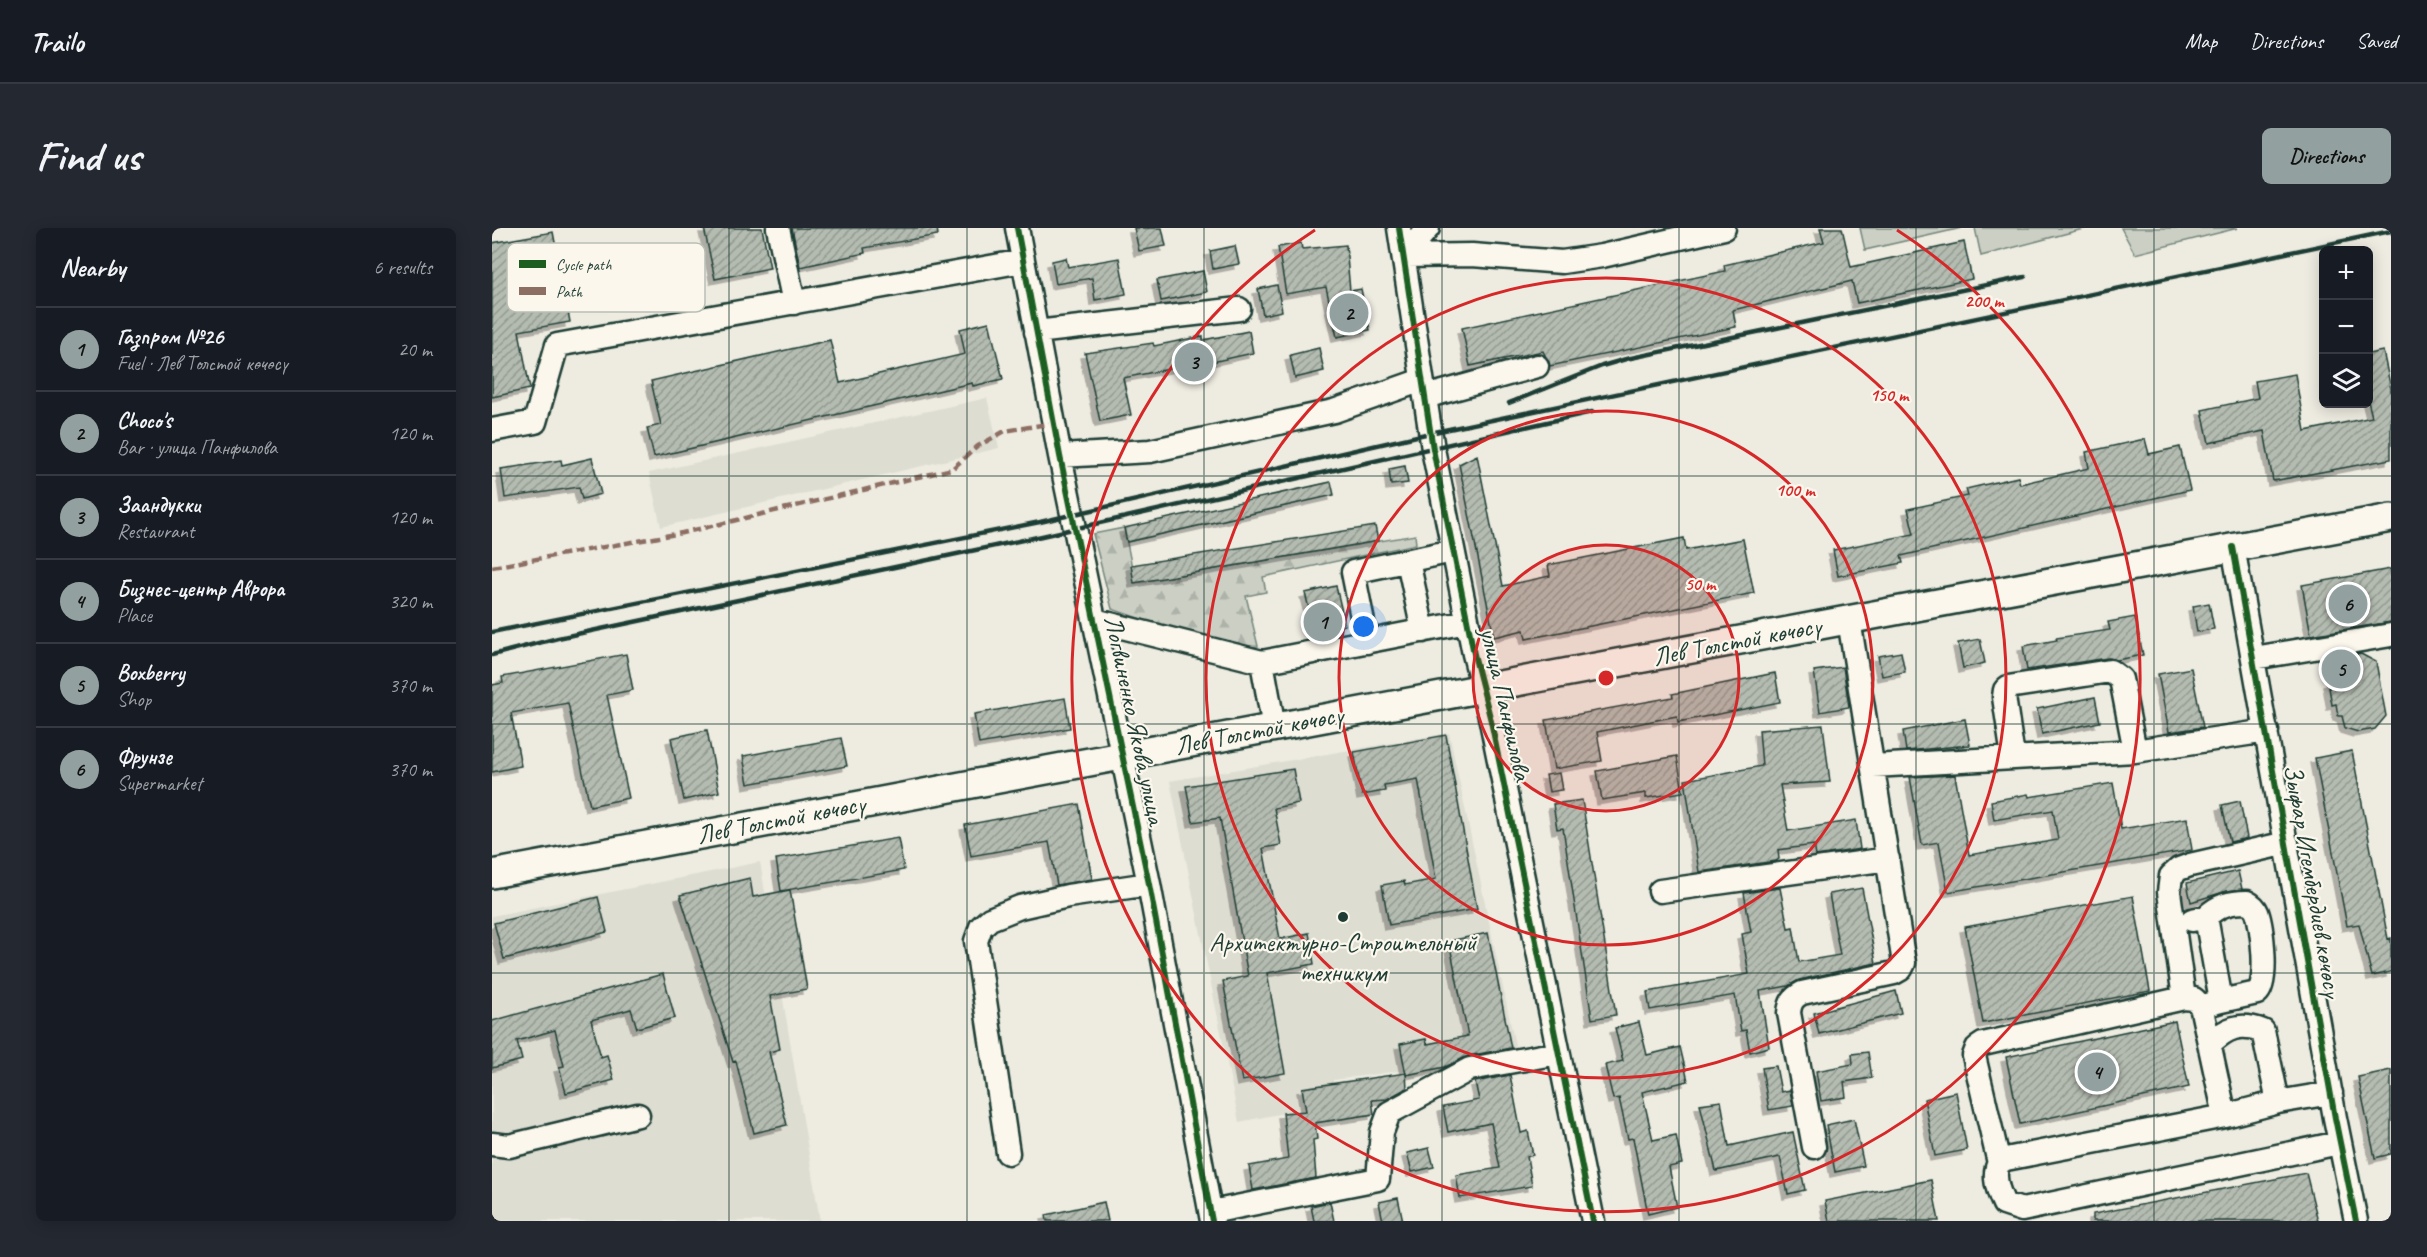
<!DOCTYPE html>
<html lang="en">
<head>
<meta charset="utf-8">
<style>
	:root { --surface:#171b24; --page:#242831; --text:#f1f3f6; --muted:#9ea1a6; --line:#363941; --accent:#92a19f }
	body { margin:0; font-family:Caveat,sans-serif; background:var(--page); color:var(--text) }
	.controls { position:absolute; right:18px; top:18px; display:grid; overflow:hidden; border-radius:9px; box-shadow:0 3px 15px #0003 }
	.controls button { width:54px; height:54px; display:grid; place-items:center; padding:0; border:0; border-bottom:2px solid var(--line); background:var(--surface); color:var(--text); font:30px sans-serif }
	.you { position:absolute; left:872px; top:399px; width:21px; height:21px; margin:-15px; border:4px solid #fff; border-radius:50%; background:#1a73e8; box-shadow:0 0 0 9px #1a73e833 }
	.badge { display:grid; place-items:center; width:39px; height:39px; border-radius:50%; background:var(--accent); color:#111; font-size:20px; font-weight:700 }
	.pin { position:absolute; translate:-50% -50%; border:3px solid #fff; box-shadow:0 2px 6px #0006 }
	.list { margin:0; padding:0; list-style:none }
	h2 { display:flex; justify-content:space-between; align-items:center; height:78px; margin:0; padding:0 24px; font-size:26px }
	h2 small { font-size:20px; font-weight:400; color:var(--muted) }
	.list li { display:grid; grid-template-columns:39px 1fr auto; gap:18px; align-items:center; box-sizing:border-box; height:84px; padding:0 24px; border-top:2px solid var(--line) }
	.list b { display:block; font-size:22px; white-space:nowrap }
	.list p { margin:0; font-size:20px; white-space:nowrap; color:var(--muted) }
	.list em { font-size:20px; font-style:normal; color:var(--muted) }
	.icon { flex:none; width:33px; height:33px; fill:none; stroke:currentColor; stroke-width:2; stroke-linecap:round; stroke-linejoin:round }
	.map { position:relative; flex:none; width:1899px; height:993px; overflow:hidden; border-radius:9px }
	header { display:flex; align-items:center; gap:36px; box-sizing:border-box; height:84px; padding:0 30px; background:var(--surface); border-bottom:2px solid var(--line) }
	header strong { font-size:28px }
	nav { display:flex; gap:33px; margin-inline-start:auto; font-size:21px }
	.intro { display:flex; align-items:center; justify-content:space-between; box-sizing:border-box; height:144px; padding:0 36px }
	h1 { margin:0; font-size:42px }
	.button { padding:15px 27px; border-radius:9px; background:var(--accent); color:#111; font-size:21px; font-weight:700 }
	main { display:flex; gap:36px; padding:0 36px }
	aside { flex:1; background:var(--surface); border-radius:9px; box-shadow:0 3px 15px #0003 }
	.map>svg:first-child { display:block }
</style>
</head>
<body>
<header>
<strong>Trailo</strong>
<nav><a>Map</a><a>Directions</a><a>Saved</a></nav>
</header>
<div class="intro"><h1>Find us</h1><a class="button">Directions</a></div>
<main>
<aside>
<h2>Nearby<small>6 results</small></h2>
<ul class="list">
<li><span class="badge">1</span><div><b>Газпром №26</b><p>Fuel · Лев Толстой көчөсү</p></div><em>20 m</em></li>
<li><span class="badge">2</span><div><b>Choco's</b><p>Bar · улица Панфилова</p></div><em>120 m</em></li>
<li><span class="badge">3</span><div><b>Заандукки</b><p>Restaurant</p></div><em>120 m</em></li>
<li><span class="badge">4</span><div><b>Бизнес-центр Аврора</b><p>Place</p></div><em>320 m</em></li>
<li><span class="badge">5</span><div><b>Boxberry</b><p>Shop</p></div><em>370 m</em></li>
<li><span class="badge">6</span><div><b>Фрунзе</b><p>Supermarket</p></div><em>370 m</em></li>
</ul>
</aside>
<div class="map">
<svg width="1899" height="993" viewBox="0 0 1899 993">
	<defs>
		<pattern id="forest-firs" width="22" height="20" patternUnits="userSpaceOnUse" patternTransform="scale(1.5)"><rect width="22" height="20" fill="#cbcfc4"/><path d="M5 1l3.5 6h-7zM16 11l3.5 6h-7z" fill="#aeb3a9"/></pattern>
		<pattern id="building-hatch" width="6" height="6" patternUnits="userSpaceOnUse" patternTransform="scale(1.5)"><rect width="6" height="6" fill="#b4bbb0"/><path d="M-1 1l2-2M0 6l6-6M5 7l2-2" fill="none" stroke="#929990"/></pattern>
		<filter id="shadow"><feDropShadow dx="-5" dy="5" stdDeviation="0" flood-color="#0004"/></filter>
	</defs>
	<rect width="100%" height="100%" fill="#eeece1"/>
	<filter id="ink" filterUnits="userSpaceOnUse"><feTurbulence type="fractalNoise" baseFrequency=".0167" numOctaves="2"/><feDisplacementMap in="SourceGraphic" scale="12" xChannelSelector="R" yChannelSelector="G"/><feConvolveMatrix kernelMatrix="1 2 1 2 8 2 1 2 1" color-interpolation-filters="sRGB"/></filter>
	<g filter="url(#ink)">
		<path fill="#ddddd2" d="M 495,170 L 507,220 L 169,299 L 157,245 Z
			M 957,505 L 1025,826 L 919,850 L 907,843 L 841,852 L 841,875 L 747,894 L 678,553 Z
			M 268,634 L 328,993 L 0,993 L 0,688 Z"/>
		<path fill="url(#forest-firs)" stroke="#75867c" stroke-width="1.5" d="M 632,300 L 643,355 L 923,307 L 924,316 L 771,349 L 774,364 L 754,368 L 766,418 L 754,419 L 649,391 L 620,381 L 601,306 Z"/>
		<path fill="#cbcfc4" stroke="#75867c" stroke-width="1.5" d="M 1368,0 L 1470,0 L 1373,22 Z
			M 1483,0 L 1595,0 L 1489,28 Z
			M 1629,0 L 1746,0 L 1643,26 Z"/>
		<path fill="url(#building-hatch)" stroke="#1f3d34" stroke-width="1.5" filter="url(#shadow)" d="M 212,0 L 270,0 L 278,40 L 223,51 Z
			M 300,0 L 445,0 L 446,7 L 372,20 L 373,25 L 308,39 Z
			M 642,0 L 670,0 L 674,18 L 647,23 Z
			M 1328,0 L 1350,0 L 1359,39 L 1472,14 L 1480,51 L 1365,75 L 1360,53 L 1241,82 L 1244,99 L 1058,138 L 1051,123 L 978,138 L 970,100 L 1233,43 L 1232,37 L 1332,14 Z
			M 61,4 L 78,94 L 27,103 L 38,161 L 0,169 L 0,15 Z
			M 809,15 L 810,21 L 854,17 L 858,63 L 869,61 L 878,102 L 845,109 L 834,59 L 794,66 L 786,19 Z
			M 743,18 L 747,36 L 721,41 L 718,23 Z
			M 574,30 L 576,39 L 627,30 L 634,66 L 603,72 L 600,50 L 564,56 L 560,33 Z
			M 711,43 L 715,64 L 669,73 L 665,52 Z
			M 785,57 L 790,83 L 771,87 L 766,61 Z
			M 497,94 L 511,151 L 481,158 L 480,155 L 162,229 L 155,200 L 169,197 L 159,153 L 338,112 L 348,155 L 473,126 L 468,101 Z
			M 757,103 L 761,125 L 693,140 L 693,138 L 631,150 L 639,187 L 608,193 L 593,125 L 661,115 L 662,118 L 711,108 L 711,112 Z
			M 827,120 L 832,143 L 803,150 L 798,127 Z
			M 1891,123 L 1899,161 L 1899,231 L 1781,253 L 1772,203 L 1717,215 L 1710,182 L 1766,170 L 1763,153 L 1803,146 L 1813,203 L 1880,189 L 1876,173 L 1876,126 Z
			M 1653,211 L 1657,226 L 1688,219 L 1698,262 L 1409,328 L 1411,335 L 1346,348 L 1341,322 L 1422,306 L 1416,281 L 1476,268 L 1474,261 L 1526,249 L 1528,256 L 1597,240 L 1594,224 Z
			M 985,227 L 1011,358 L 1058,348 L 1056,337 L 1192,310 L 1194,322 L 1251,311 L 1262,365 L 1034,411 L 1032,402 L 1002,409 L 967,236 Z
			M 100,230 L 109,266 L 90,271 L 87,259 L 13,270 L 9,241 L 69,232 L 70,237 Z
			M 913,238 L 916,255 L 899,257 L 897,241 Z
			M 839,254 L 842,267 L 635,314 L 632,300 Z
			M 883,298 L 886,313 L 642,355 L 639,337 Z
			M 1899,341 L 1899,394 L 1819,407 L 1810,357 Z
			M 844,358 L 853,397 L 823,404 L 813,365 Z
			M 1717,375 L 1722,401 L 1705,404 L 1701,378 Z
			M 1643,389 L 1651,427 L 1625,432 L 1616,430 L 1535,442 L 1531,418 L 1565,412 L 1564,410 L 1618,402 L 1616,394 Z
			M 1488,411 L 1493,435 L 1471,440 L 1466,415 Z
			M 1409,424 L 1413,444 L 1390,448 L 1386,428 Z
			M 134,426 L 141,462 L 115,467 L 137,570 L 98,578 L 76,475 L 19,485 L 29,538 L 0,544 L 0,457 L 11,455 L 10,449 Z
			M 1869,426 L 1884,434 L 1894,488 L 1883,501 L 1866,504 L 1853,500 L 1850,488 L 1846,488 L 1844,476 L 1840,477 L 1836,454 L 1840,453 L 1838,443 L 1842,442 L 1839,431 Z
			M 1351,439 L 1357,479 L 1328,484 L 1322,443 Z
			M 1699,440 L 1711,499 L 1677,504 L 1666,446 Z
			M 1283,445 L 1288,474 L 1186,494 L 1185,488 L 1105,504 L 1110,533 L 1062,541 L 1054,492 L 1181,469 L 1180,466 Z
			M 1603,469 L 1608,494 L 1550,506 L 1545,481 Z
			M 573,470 L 578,500 L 487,516 L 482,486 Z
			M 1473,491 L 1478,517 L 1414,523 L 1411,503 Z
			M 1331,497 L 1338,554 L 1288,557 L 1296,603 L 1364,592 L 1368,621 L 1324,628 L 1322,617 L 1286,622 L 1287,631 L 1284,633 L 1207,644 L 1193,552 L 1270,538 L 1267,502 Z
			M 215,502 L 227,564 L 192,572 L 179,510 Z
			M 954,507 L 985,681 L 897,697 L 890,657 L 912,653 L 913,657 L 944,651 L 926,551 L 892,557 L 893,563 L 870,567 L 862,524 Z
			M 349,510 L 355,538 L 256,556 L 251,528 Z
			M 1860,523 L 1896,711 L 1899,710 L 1899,744 L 1880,748 L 1867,696 L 1855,698 L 1823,530 Z
			M 1185,528 L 1191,564 L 1154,570 L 1154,565 L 1110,572 L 1105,543 Z
			M 801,541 L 807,575 L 782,580 L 789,617 L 771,620 L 788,711 L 817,705 L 822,736 L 775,745 L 793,845 L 750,853 L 731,753 L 756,748 L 728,590 L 701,594 L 694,558 Z
			M 1067,545 L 1070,562 L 1057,564 L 1054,547 Z
			M 1463,547 L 1477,627 L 1566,612 L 1561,582 L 1502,592 L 1499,573 L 1536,566 L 1537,569 L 1621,555 L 1629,601 L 1695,590 L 1700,622 L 1456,664 L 1447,614 L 1430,617 L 1418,549 Z
			M 1090,572 L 1124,787 L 1100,791 L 1071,600 L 1065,601 L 1061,576 Z
			M 1748,573 L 1755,610 L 1738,614 L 1730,577 Z
			M 587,576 L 600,651 L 565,657 L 557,614 L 479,628 L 473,597 Z
			M 406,610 L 412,642 L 289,663 L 284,631 Z
			M 1746,643 L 1750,661 L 1735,663 L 1699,674 L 1695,655 Z
			M 258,650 L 261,669 L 298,662 L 315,761 L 278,768 L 288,821 L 277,824 L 295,897 L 262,905 L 244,833 L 241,834 L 188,667 Z
			M 1288,660 L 1296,700 L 1301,699 L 1307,734 L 1348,727 L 1337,666 L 1370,660 L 1384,735 L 1307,752 L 1296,758 L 1268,763 L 1277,819 L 1258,824 L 1254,802 L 1249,803 L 1243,767 L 1158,782 L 1155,764 L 1257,746 L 1250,706 L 1259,704 L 1252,665 Z
			M 1641,668 L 1658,763 L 1491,795 L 1473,699 Z
			M 106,669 L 115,704 L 12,731 L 2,695 Z
			M 996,705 L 1019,820 L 976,828 L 953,839 L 914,847 L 908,816 L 934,811 L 935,816 L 976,808 L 957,713 Z
			M 171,746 L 183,790 L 145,800 L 139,781 L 99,792 L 109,829 L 115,827 L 122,852 L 74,865 L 67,839 L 72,838 L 63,802 L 25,813 L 30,832 L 0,840 L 0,793 Z
			M 1404,763 L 1409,785 L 1327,806 L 1322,785 Z
			M 1683,793 L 1697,859 L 1528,896 L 1514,829 Z
			M 1147,794 L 1155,827 L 1188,819 L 1196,853 L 1150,864 L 1161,912 L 1184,907 L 1190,936 L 1177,939 L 1185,979 L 1156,986 L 1141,910 L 1136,911 L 1127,870 L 1121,871 L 1113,837 L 1131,833 L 1123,800 Z
			M 1376,824 L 1380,850 L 1352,854 L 1354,869 L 1329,873 L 1324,843 L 1361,836 L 1360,826 Z
			M 1284,838 L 1289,864 L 1298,862 L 1301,878 L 1277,882 L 1270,840 Z
			M 1899,842 L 1899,926 L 1883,930 L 1866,849 Z
			M 914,845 L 915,860 L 895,871 L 880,872 L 882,886 L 823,895 L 825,911 L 821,912 L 824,950 L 761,962 L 757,938 L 796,931 L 791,885 L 814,883 L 810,860 Z
			M 1018,847 L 1029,905 L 1036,903 L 1041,927 L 1035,929 L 1040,958 L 968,970 L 964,947 L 1008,940 L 999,895 L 956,904 L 951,879 L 987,872 L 983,854 Z
			M 1464,864 L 1475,922 L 1443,928 L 1432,871 Z
			M 1229,873 L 1237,918 L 1301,904 L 1313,962 L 1296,966 L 1288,929 L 1224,943 L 1208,876 Z
			M 1362,891 L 1372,938 L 1343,944 L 1334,897 Z
			M 937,920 L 942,939 L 920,944 L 915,925 Z
			M 1814,945 L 1826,993 L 1601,993 L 1601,986 Z
			M 1439,952 L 1447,993 L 1337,993 L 1333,973 Z
			M 906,970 L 911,993 L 891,993 L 887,974 Z
			M 612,974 L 616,993 L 555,993 L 554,987 Z
			M 838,974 L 842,993 L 822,993 L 819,978 Z"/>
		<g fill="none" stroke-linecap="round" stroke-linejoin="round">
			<g stroke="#1f3d34" stroke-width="27">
				<path id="minor" d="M 286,0 L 302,75
					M 525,0 L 568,228 L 657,656 L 720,993
					M 907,0 L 941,221 L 982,426 L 999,493 L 1101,993
					M 912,28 L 980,27 L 1070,34 L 1110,28 L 1232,0
					M 912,28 L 936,0
					M 544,104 L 747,81
					M 933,169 L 1045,138
					M 0,202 L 43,194 L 65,117 L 531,33
					M 568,228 L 658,223 L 842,183 L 930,152
					M 1741,319 L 1843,890 L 1864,993
					M 916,333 L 931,403
					M 602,392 L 770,434 L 975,394
					M 875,414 L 861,344 L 961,323
					M 1762,430 L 1899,407
					M 770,434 L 782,500
					M 1643,523 L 1775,503
					M 1381,538 L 1643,523 L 1629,451 L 1618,443 L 1516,459 L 1513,462 L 1512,469 L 1521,529
					M 1168,663 L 1396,631
					M 1714,689 C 1726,677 1739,674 1755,674 C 1759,676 1763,679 1765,684 C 1770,698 1777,756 1765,765 L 1729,773
					M 1700,692 L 1714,689 L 1729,773 L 1715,777
					M 1692,770 L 1677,664 L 1679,648 L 1687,641 L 1698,637 L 1795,615
					M 1718,816 C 1734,800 1748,794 1771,803 L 1786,874 L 1733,888
					M 1786,874 L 1839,865
					M 0,916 L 17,918 L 146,887
					M 1322,919 L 1297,785 C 1298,774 1301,770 1310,765 L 1402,745 L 1409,741 L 1412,735 L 1357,392
					M 516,925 L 484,713 L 489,699 L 498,691 L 528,679 L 576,668 L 657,656
					M 1507,935 L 1514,931 L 1733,888 L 1709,778 L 1702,771 L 1692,770 L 1491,816 L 1485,820 L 1482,828 L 1507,935 C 1500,947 1506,963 1512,976 L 1530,982 L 1847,915
					M 719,984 L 886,951 L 890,904 L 897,885 L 978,841 L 1066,825"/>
			</g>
			<g stroke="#1f3d34" stroke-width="32">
				<path id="major" d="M 0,646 L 1899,290"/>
			</g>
			<use href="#minor" stroke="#fbf7ec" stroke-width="22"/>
			<use href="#major" stroke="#fbf7ec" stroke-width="27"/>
			<path stroke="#1f3d34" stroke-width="4.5" d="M 1017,175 L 1110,138 L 1134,131 L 1533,49
				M 0,404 L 548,294 L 938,205 L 1899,3
				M 0,427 L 66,410 L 550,308 L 1100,184"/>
			<path stroke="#8d6e63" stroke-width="4.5" stroke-dasharray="9 4.5" stroke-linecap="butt" d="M 0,339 L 190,305 L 460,241 L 486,218 L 513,203 L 561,195"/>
			<g stroke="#fbf7ec" stroke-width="10">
				<path id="cycleway" d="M 525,0 L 568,228 L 657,656 L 720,993
					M 907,0 L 941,221 L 982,426 L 999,493 L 1101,993
					M 1741,319 L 1843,890 L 1864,993"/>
			</g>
			<use href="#cycleway" stroke="#1b5e20" stroke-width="6"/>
		</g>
	</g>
	<path fill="none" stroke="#1f3d34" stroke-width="1.5" stroke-opacity="0.55" d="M 237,0 L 237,993M 475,0 L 475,993M 712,0 L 712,993M 950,0 L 950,993M 1187,0 L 1187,993M 1424,0 L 1424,993M 1662,0 L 1662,993M 0,248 L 1899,248M 0,496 L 1899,496M 0,745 L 1899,745"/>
	<circle cx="1114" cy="450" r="133" fill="#d62828" fill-opacity=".12"/>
	<g fill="none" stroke="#d62828" stroke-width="3">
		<circle cx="1114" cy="450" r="133"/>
		<circle cx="1114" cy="450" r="267"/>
		<circle cx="1114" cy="450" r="400"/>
		<path d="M1405 2A534 534 0 1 1 823 2"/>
	</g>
	<circle fill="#1f3d34" stroke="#fbf7ec" stroke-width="2" cx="851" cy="689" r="6"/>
	<g text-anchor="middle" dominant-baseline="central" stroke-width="4.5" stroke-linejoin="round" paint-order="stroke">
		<g font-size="26" fill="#1f3d34" stroke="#fbf7ec">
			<text transform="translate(1245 413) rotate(-11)">Лев Толстой көчөсү</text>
			<text transform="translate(1014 476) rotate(77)">улица Панфилова</text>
			<text transform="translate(643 492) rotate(78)">Логвиненко Якова улица</text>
			<text transform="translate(767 502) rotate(-11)">Лев Толстой көчөсү</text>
			<text transform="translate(289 591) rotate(-11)">Лев Толстой көчөсү</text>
			<text transform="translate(1821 653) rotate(80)">Зыфар Игембердиев көчөсү</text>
		</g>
		<g font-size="26" fill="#1f3d34" stroke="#fbf7ec">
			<text x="851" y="714">Архитектурно-Строительный<tspan x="851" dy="30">техникум</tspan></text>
		</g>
	</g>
	<rect x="15" y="15" width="198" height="69" rx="9" fill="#fbf7ec" stroke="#b9bfb5" stroke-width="1.5"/>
	<rect x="27" y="32" width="27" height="8" fill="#1b5e20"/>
	<rect x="27" y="59" width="27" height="8" fill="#8d6e63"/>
	<g font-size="16" fill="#1f3d34">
		<text x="64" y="42">Cycle path</text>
		<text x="64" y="69">Path</text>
	</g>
	<circle cx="1114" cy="450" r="9" fill="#d62828" stroke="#fbf7ec" stroke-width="3"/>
	<g font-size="18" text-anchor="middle" font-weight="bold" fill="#d62828" stroke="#fbf7ec" stroke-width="4.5" stroke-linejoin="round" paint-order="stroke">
		<text x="1492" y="79">200 m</text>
		<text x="1397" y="173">150 m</text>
		<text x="1303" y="268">100 m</text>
		<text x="1208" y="362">50 m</text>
	</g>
</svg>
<div class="controls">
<button>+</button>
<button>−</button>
<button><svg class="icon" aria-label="layers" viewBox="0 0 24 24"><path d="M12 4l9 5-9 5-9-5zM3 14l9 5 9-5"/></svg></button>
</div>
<div class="you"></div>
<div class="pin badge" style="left:831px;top:394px">1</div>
<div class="pin badge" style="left:857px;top:85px">2</div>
<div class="pin badge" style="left:702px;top:134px">3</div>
<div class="pin badge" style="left:1605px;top:844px">4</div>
<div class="pin badge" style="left:1849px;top:441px">5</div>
<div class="pin badge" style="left:1856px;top:376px">6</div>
</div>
</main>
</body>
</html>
